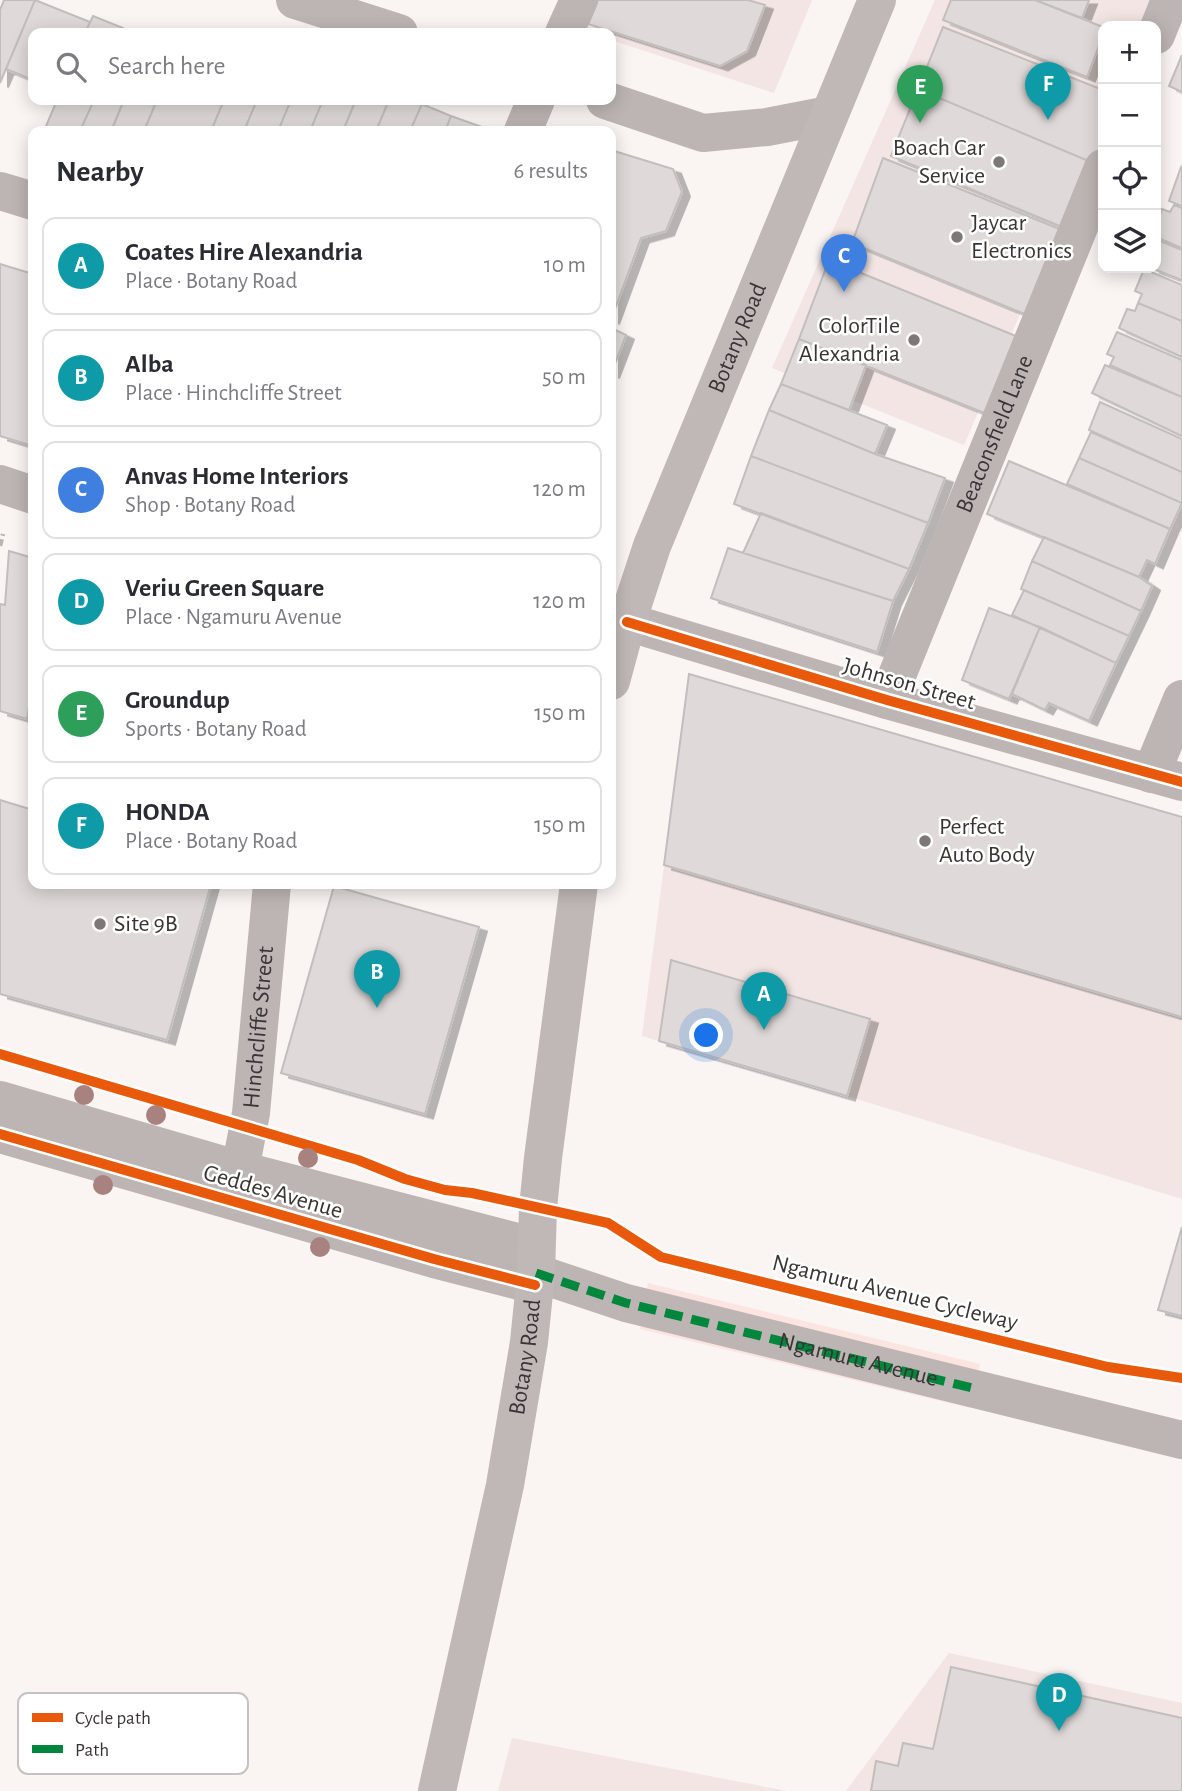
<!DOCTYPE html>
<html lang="en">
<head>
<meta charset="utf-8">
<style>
	:root { --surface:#fff; --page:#f2f2f3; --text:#2b2b33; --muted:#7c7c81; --line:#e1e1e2; --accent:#111827 }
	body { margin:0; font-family:"Alegreya Sans",sans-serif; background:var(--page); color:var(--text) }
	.controls { position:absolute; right:21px; top:21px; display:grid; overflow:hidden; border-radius:14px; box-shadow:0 4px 18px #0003 }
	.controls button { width:63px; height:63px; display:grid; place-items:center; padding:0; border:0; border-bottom:2px solid var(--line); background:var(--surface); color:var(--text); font:35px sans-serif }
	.you { position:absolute; left:707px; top:1036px; width:24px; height:24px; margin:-18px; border:5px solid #fff; border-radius:50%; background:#1a73e8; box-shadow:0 0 0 10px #1a73e833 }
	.badge { display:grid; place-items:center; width:46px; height:46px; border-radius:50%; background:var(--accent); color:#fff; font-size:23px; font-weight:700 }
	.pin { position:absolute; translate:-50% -58px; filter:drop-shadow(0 2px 4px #0008) }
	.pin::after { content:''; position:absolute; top:37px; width:24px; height:21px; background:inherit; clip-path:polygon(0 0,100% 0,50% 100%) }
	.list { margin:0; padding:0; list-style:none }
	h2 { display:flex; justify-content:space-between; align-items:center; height:91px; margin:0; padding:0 28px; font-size:30px }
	h2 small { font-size:23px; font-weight:400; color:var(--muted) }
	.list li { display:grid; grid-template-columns:46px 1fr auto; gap:21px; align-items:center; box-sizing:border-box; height:98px; margin:0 14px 14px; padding:0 14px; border:2px solid var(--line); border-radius:14px }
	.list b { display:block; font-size:26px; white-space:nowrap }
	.list p { margin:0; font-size:23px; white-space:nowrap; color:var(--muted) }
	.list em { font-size:23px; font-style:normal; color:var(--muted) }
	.icon { flex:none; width:38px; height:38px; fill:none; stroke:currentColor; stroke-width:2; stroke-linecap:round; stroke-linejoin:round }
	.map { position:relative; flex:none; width:1182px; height:1791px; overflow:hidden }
	.search { position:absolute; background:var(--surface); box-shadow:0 4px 18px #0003; left:28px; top:28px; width:588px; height:77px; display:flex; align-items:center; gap:18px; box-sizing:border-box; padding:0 24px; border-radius:14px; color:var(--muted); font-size:26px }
	.panel { position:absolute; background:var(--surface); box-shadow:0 4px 18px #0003; left:28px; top:126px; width:588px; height:763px; border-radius:14px }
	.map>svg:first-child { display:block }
</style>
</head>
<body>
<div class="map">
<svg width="1182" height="1791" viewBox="0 0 1182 1791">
	<defs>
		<filter id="shadow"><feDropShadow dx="8" dy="4.5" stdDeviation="0" flood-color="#0004"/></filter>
	</defs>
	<rect width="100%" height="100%" fill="#faf4f3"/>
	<path fill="#f2e5e3" d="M 595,0 L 812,0 L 774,93 L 611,40 L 611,33 L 582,31 Z
		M 935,0 L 1155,0 L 1143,26 L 1103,26 L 1103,120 L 964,445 L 772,368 Z
		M 689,674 L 1182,817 L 1182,1199 L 847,1096 L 642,1036 Z
		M 949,1653 L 1182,1703 L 1182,1791 L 846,1791 Z
		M 512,1738 L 787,1791 L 498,1791 Z"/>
	<path fill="#fce4e0" d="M 648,1283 L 980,1364 L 970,1408 L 640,1329 Z"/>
	<path fill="#dfdad9" stroke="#c2bebd" stroke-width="2" filter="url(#shadow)" d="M 4,0 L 35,0 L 0,83 L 0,10 Z
		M 35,0 L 90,22 L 85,33 L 33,33 L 33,80 L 6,69 Z
		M 598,0 L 748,0 L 765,5 L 747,51 L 720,66 L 588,24 Z
		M 951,0 L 1035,0 L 1103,27 L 1103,35 L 1087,77 L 943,20 Z
		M 1035,0 L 1089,0 L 1082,18 Z
		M 93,16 L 123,28 L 121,33 L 85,33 Z
		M 943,27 L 1103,90 L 1103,150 L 1098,165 L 918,89 Z
		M 1182,55 L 1182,92 L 1169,86 Z
		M 918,89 L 1098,165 L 1074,232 L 891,156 Z
		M 57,100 L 94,100 L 80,131 L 44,131 Z
		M 94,100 L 124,100 L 111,131 L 80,131 Z
		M 124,100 L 157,100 L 144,131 L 122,131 L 113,127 Z
		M 157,100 L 224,100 L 211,131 L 144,131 Z
		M 224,100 L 257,100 L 244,131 L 211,131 Z
		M 257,100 L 291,100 L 278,131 L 244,131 Z
		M 291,100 L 323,100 L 310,131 L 278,131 Z
		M 323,100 L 343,100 L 354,104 L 343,131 L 310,131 Z
		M 356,100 L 389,100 L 376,131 L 343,131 Z
		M 389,100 L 408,100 L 422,104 L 410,131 L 376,131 Z
		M 422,104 L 451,116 L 445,131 L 410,131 Z
		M 451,116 L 493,131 L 445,131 Z
		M 611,150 L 673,169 L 682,192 L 666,231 L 641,238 L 611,320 Z
		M 883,158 L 1062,230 L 1027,315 L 852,243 Z
		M 1181,167 L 1182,168 L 1182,206 L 1169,201 Z
		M 1174,205 L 1182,208 L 1182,248 L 1156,237 L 1156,225 L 1162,209 L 1170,212 Z
		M 1160,241 L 1182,250 L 1182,280 L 1151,268 L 1156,268 L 1156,253 Z
		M 829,260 L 1028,341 L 997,418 L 799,339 Z
		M 0,264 L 33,274 L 33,446 L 0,436 Z
		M 1144,269 L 1182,285 L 1182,321 L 1138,303 L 1142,294 L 1135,291 Z
		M 1138,303 L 1182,321 L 1182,357 L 1119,328 L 1127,309 L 1135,311 Z
		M 611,328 L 626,335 L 611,374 Z
		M 1117,332 L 1182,360 L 1182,397 L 1110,365 L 1114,357 L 1107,354 Z
		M 799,339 L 866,365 L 849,410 L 781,384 Z
		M 1105,365 L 1182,397 L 1182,436 L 1092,393 Z
		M 781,384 L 887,425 L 875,454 L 769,410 Z
		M 1100,402 L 1182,439 L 1182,472 L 1089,430 Z
		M 769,410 L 875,454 L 945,478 L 928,523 L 751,456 Z
		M 1091,432 L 1182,472 L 1182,503 L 1079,458 Z
		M 751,456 L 928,523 L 909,569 L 734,504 Z
		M 1079,458 L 1182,503 L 1170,529 L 1067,484 Z
		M 1009,461 L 1170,529 L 1155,564 L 1147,560 L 1139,577 L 987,514 Z
		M 761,513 L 909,569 L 893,601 L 743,553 Z
		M 1044,537 L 1139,577 L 1152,586 L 1141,611 L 1032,561 Z
		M 728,548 L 893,601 L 877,652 L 711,598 Z
		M 9,551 L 33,558 L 33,708 L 29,707 L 27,719 L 0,711 L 0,604 L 5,605 Z
		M 1032,561 L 1141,611 L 1129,636 L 1021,589 Z
		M 1024,590 L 1129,636 L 1116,663 L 1012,615 Z
		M 989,608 L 1040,627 L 1009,699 L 962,680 Z
		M 1040,627 L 1116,663 L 1089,721 L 1049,703 L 1045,710 L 1012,694 Z
		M 689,674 L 1182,817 L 1182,1017 L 664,865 Z
		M 0,800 L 33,810 L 33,884 L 211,884 L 167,1040 L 0,994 Z
		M 334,886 L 479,927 L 425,1114 L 281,1073 Z
		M 671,960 L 870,1019 L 847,1096 L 659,1041 Z
		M 1182,1227 L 1182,1316 L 1158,1310 Z
		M 951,1667 L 1182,1718 L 1182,1791 L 871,1791 L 876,1761 L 898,1766 L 903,1743 L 933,1749 Z"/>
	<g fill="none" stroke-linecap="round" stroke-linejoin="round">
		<path stroke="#bab5b4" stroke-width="4.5" stroke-dasharray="7 3.5" stroke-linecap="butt" d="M 0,546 L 3,534"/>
		<g stroke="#bdb5b4" stroke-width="38">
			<path d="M 295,0 L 399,33"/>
			<path d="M 564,33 L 579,0"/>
			<path d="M 1156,35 L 1170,0"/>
			<path d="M 605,100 L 703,133 L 767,127 L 829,115"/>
			<path d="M 523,131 L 536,100"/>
			<path d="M 0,191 L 33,201"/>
			<path d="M 0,484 L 33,495"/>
			<path d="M 627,622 L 887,700 L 1182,782"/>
			<path id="s1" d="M 887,700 L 1103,168"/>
			<path d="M 1151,774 L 1182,699"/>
			<path d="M 0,1100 L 240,1170 L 536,1247"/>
			<path d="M 0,1134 L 434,1259 L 535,1285"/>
			<path id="s2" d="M 240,1170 L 251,1113 L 272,884"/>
			<path d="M 536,1273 L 626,1303 L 1182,1440"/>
		</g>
		<g stroke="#c0b8b7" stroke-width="38">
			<path id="s3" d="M 611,681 L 627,622 L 652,546 L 877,0"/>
			<path id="s4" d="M 437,1791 L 505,1485 L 529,1342 L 536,1273 L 538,1208 L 543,1158 L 579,884"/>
		</g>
		<path stroke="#00873e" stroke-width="9" stroke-dasharray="18 9" stroke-linecap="butt" id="s5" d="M 536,1273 L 626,1303 L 976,1389"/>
		<g stroke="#fff" stroke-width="15">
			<path id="cycleway" d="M 627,622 L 887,700 L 1182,782
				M 0,1054 L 358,1160 L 405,1179 L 445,1190 L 472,1193 L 608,1223 L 661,1257 L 1108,1367 L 1182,1378
				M 0,1134 L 434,1259 L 535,1285"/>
		</g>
		<use href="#cycleway" stroke="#e8590c" stroke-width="10"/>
	</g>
	<g fill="#a8827e">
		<circle cx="84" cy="1095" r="10"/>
		<circle cx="156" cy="1115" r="10"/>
		<circle cx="308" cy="1158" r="10"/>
		<circle cx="103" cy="1185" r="10"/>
		<circle cx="320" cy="1247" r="10"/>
	</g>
	<g fill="#7d7877" stroke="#fff" stroke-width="2.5">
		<circle cx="999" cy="162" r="7"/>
		<circle cx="957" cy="237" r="7"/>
		<circle cx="914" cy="340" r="7"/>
		<circle cx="925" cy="841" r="7"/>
		<circle cx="100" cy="924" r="7"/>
	</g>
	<g text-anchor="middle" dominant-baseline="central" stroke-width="5" stroke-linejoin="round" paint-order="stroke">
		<g font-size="24" fill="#393534" stroke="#fff" text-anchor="start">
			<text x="985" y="148" text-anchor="end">Boach Car<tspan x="985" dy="28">Service</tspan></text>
			<text x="971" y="223">Jaycar<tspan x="971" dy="28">Electronics</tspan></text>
			<text x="900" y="326" text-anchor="end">ColorTile<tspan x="900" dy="28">Alexandria</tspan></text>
			<text x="939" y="827">Perfect<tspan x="939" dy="28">Auto Body</tspan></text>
			<text x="114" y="924">Site 9B</text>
		</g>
		<g font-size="24" fill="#393534" stroke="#fff">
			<text stroke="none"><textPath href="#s3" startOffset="366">Botany Road</textPath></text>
			<text stroke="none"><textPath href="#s1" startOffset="287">Beaconsfield Lane</textPath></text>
			<text transform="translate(909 684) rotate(16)">Johnson Street</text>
			<text stroke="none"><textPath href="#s2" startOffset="144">Hinchcliffe Street</textPath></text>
			<text transform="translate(273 1192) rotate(16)">Geddes Avenue</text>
			<text transform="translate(895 1293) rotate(14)">Ngamuru Avenue Cycleway</text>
			<text stroke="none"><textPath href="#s4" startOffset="443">Botany Road</textPath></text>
			<text stroke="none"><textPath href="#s5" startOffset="334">Ngamuru Avenue</textPath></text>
		</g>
	</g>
	<rect x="18" y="1693" width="230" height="81" rx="10" fill="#fff" stroke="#c4c2c2" stroke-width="2"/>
	<rect x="32" y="1713" width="31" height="9" fill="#e8590c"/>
	<rect x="32" y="1745" width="31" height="8" fill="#00873e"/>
	<g font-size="19" fill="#393534">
		<text x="75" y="1724">Cycle path</text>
		<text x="75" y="1756">Path</text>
	</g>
</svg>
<div class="controls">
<button>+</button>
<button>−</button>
<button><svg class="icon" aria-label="locate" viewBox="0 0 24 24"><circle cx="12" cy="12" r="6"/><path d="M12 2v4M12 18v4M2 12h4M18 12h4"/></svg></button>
<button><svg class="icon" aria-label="layers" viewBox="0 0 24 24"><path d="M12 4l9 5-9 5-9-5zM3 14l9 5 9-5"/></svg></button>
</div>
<div class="you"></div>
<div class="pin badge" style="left:764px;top:1030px;background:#0f9aa8">A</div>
<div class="pin badge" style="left:377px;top:1008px;background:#0f9aa8">B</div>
<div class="pin badge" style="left:844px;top:292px;background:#3f7fe0">C</div>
<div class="pin badge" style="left:1059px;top:1731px;background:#0f9aa8">D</div>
<div class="pin badge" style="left:920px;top:123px;background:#2e9e5b">E</div>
<div class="pin badge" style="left:1048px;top:120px;background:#0f9aa8">F</div>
<div class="search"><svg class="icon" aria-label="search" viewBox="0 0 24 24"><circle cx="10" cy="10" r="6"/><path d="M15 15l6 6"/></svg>Search here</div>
<section class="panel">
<h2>Nearby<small>6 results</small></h2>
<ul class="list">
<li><span class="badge" style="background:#0f9aa8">A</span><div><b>Coates Hire Alexandria</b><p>Place · Botany Road</p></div><em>10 m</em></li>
<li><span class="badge" style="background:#0f9aa8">B</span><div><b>Alba</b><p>Place · Hinchcliffe Street</p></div><em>50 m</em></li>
<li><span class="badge" style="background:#3f7fe0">C</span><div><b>Anvas Home Interiors</b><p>Shop · Botany Road</p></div><em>120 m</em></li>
<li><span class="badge" style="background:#0f9aa8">D</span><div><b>Veriu Green Square</b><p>Place · Ngamuru Avenue</p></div><em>120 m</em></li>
<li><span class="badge" style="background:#2e9e5b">E</span><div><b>Groundup</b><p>Sports · Botany Road</p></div><em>150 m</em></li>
<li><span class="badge" style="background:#0f9aa8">F</span><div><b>HONDA</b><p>Place · Botany Road</p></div><em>150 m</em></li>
</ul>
</section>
</div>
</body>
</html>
